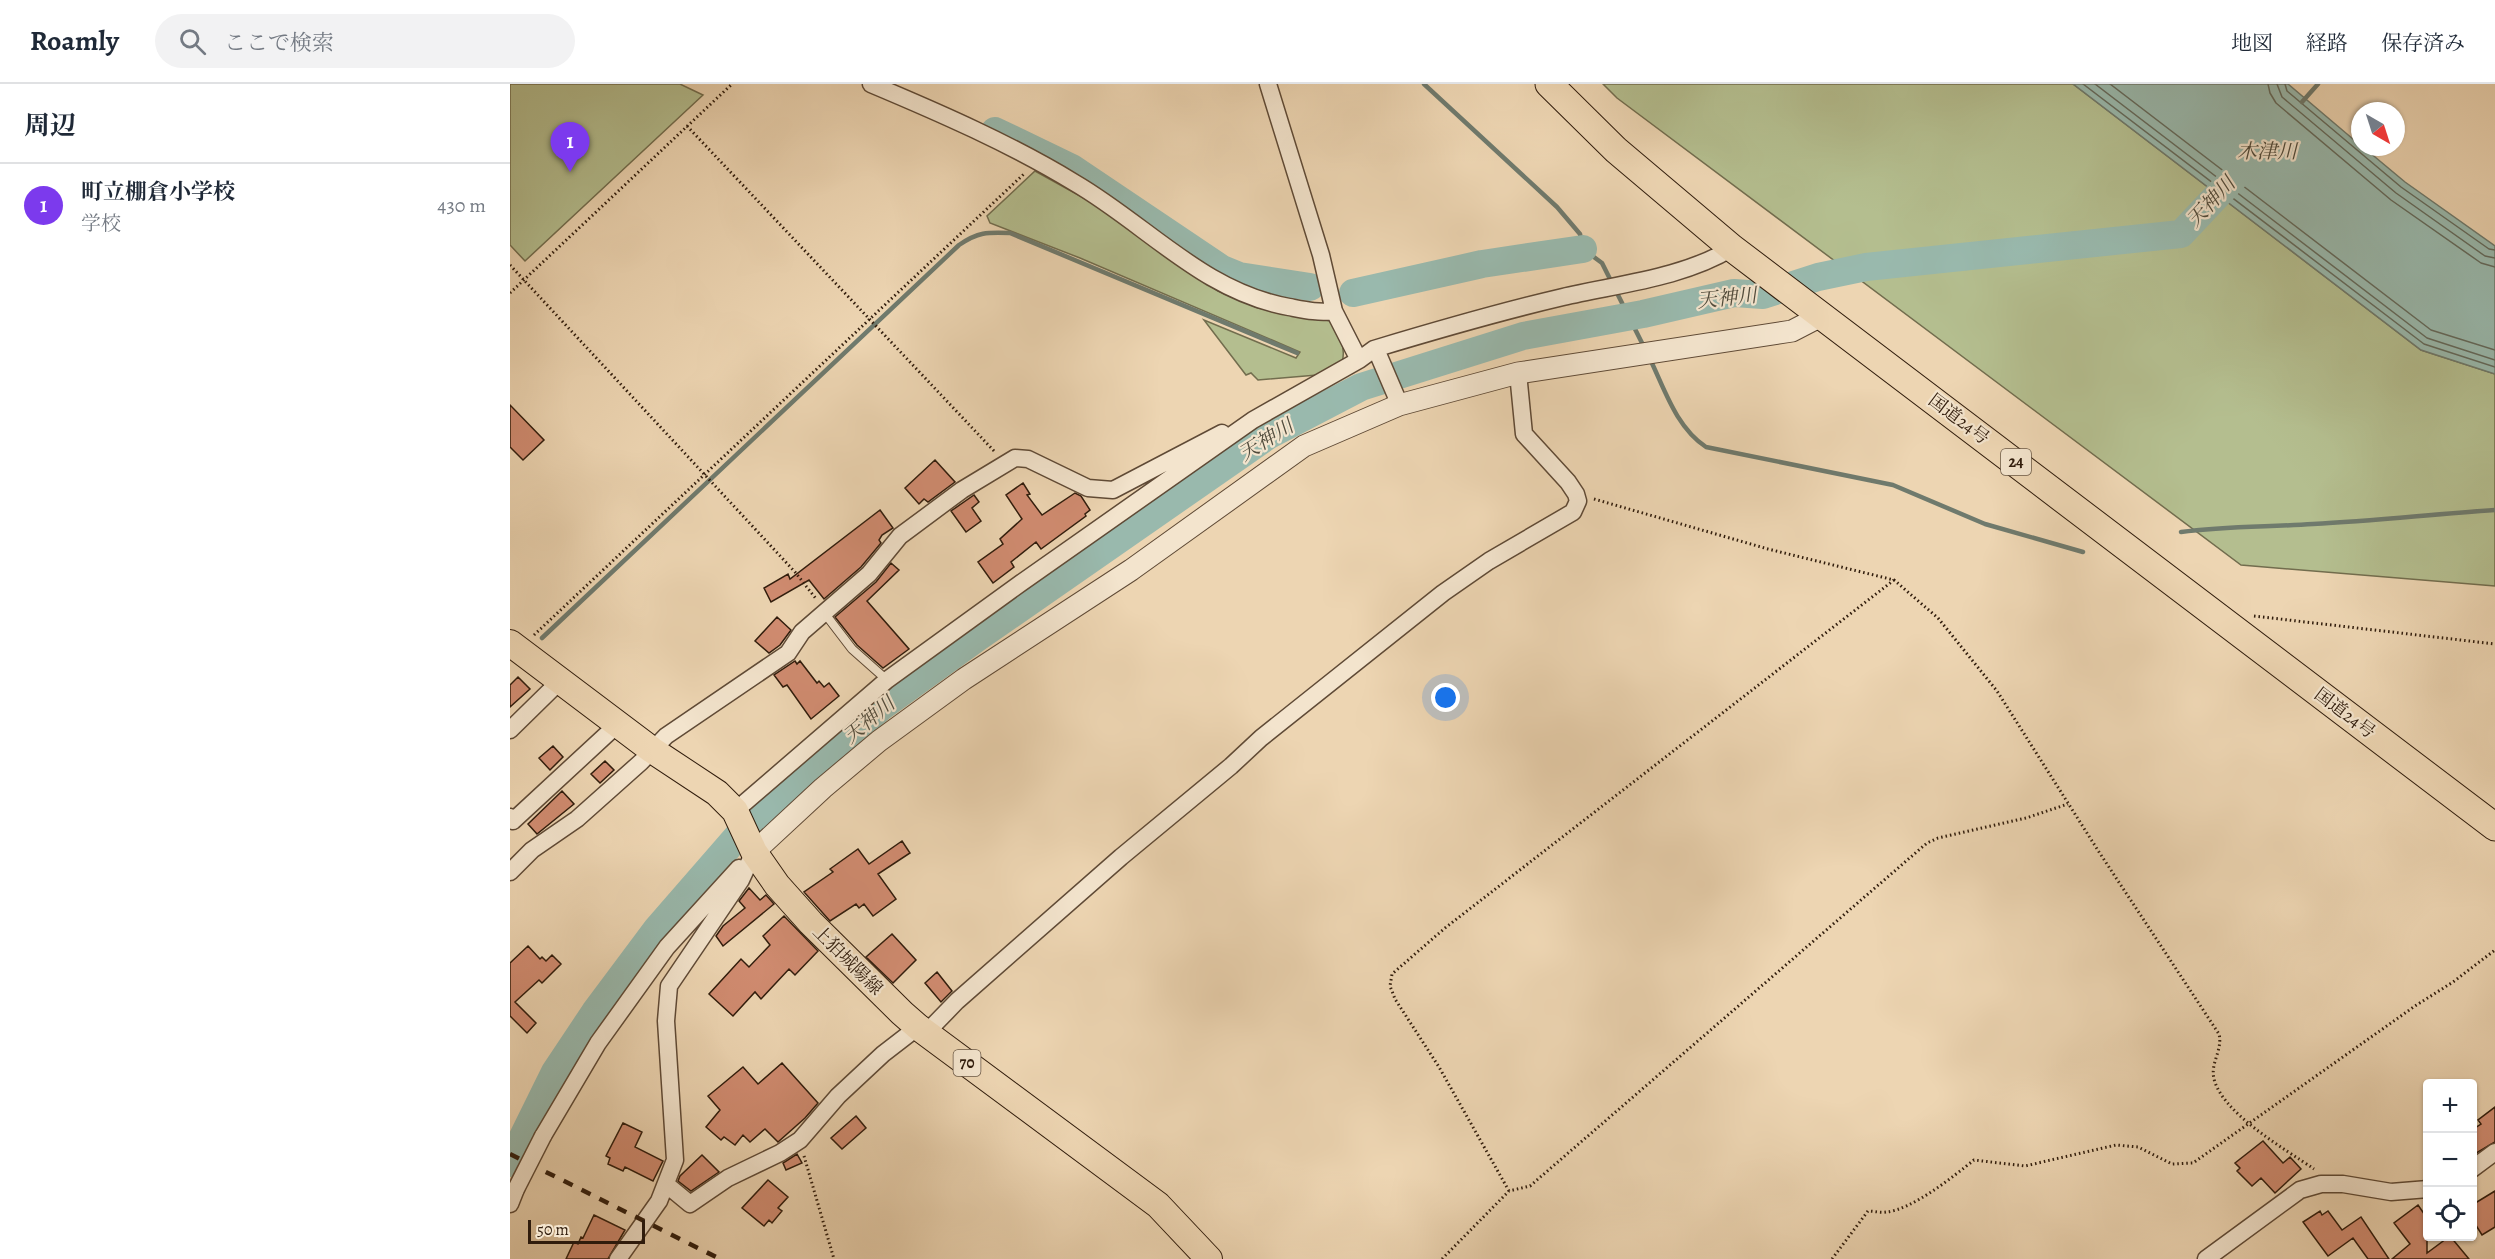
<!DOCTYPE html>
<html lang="ja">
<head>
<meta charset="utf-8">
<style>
	:root { --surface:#fff; --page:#f2f2f3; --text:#1f2937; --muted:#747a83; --line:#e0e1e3; --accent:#7c3aed }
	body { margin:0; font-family:Alegreya,"Noto Serif JP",serif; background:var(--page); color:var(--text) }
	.controls { position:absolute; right:18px; bottom:18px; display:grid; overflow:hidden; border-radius:6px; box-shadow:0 2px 4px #0004 }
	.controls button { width:54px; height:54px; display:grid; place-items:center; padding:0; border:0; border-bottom:2px solid var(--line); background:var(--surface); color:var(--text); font:30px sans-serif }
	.compass { position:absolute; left:1841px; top:18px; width:54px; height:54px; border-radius:50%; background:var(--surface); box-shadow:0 2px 4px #0004; rotate:141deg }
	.scale { position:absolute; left:18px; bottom:15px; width:117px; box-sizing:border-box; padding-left:6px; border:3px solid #301c0c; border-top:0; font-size:16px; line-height:21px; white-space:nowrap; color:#301c0c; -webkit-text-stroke:4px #f3e4cd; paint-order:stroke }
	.you { position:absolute; left:936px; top:614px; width:21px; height:21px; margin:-15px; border:4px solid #fff; border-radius:50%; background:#1a73e8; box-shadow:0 0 0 9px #1a73e833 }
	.badge { display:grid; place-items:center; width:39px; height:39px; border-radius:50%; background:var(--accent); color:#fff; font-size:20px; font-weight:700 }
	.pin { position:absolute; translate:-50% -50px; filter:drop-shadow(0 2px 3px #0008) }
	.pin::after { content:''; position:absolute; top:32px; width:21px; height:18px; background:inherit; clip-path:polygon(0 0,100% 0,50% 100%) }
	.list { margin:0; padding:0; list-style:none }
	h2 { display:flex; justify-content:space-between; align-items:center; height:78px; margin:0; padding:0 24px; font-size:26px }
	h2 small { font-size:20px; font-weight:400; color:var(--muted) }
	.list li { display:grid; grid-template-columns:39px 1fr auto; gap:18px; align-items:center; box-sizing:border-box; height:84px; padding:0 24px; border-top:2px solid var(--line) }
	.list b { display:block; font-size:22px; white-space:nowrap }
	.list p { margin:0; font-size:20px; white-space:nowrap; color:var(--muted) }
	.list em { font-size:20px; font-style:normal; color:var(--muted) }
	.icon { flex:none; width:33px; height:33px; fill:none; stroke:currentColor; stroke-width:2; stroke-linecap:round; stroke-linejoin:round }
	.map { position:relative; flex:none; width:1985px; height:1175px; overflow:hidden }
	header { display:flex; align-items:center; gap:36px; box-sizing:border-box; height:84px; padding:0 30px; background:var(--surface); border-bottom:2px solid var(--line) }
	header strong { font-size:28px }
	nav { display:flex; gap:33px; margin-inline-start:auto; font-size:21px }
	.search { width:420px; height:54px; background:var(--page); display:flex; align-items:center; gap:15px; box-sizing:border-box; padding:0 21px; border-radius:33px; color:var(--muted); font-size:22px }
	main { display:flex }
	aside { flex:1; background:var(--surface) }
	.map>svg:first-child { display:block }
</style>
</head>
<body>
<header>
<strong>Roamly</strong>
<div class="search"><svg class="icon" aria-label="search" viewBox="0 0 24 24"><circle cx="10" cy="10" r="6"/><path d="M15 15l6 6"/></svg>ここで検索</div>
<nav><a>地図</a><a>経路</a><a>保存済み</a></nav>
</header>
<main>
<aside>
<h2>周辺<small></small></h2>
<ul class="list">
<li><span class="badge">1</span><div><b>町立棚倉小学校</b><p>学校</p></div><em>430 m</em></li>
</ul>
</aside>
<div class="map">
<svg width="1985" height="1175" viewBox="0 0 1985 1175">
	<rect width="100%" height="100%" fill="#edd5b2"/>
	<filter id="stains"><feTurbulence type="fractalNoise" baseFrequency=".00333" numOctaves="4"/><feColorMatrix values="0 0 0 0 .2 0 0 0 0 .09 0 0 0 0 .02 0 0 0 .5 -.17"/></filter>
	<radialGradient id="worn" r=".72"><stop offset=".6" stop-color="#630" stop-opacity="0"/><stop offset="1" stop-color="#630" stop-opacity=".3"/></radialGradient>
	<path fill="#b4be8f" stroke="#726d4e" stroke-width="1.5" d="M 0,0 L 170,0 L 193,11 L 15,177 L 0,161 Z
		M 1093,0 L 1563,0 L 1911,266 L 1985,290 L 1985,502 L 1731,481 L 1107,14 Z
		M 525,87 L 581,118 L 708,207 L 748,224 L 821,237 C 830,247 836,266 832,278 L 807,291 L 748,296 L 741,289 L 736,291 L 694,236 L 786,274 L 790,268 L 570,174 L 480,139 L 477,132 Z"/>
	<path fill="#99b9ad" stroke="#6f7a6d" stroke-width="1.5" d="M 1563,0 L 1778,0 L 1850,61 L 1850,63 L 1853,63 L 1895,98 L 1985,162 L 1985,290 L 1911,266 Z"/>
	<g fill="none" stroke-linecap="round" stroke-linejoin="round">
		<path stroke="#646a5c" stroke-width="1.5" d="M 1573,0 L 1914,260 L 1985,283
			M 1585,0 L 1917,254 L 1985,276
			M 1600,0 L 1921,246 L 1985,266
			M 1758,0 L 1760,9 L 1766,19 L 1881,116 L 1971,179 L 1985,183
			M 1767,0 L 1772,13 L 1886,109 L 1975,172 L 1985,174
			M 1775,0 L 1777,7 L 1891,103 L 1979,165 L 1985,166"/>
		<path stroke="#6f7a6d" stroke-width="4.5" d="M 914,0 L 1047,123 L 1070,150 L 1073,165 L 1092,179 L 1135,265
			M 1792,18 L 1808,0
			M 1140,275 C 1155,306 1166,343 1196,363 L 1383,401 L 1475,440 L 1573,468
			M 844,302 L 851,303
			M 1671,448 C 1714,442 1758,443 1803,440 C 1864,437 1924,430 1985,426
			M 32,554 L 449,161 C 468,148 477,148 500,149 L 787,269"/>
		<path stroke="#99b9ad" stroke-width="28" d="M 485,47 L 562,84 L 712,185 L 729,192 L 800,203
			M 843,209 L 972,180 L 1073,165
			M 0,1079 L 45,988 L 85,928 L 147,845 L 227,753 L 370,624 L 467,554 L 759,351 L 851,303 L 1013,252 L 1133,230 L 1224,209 L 1253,211 L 1308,193 L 1356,183 L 1671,150 L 1735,82"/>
	</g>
	<path fill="#d18c71" stroke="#301c0c" stroke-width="1.5" d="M 0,321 L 34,356 L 13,376 L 0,363 Z
		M 425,376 L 445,398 L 418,418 L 414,415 L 409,420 L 395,404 Z
		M 513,399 L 520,410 L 517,411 L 532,431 L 565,409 L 571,412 L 580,426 L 575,430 L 576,432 L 531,465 L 526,458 L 501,478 L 504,483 L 483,499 L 468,478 L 493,460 L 490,455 L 512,435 L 496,411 Z
		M 464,411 L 469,418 L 462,424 L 471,437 L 456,448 L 441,427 Z
		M 370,426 L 383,444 L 372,451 L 369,456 L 371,459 L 351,483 L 314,515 L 299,496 L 261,518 L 254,504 L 278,490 L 280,495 Z
		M 381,479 L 389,486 L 357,517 L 399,565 L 373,584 L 347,561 L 325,533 L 366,498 Z
		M 267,533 L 281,546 L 270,561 L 259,569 L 245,557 Z
		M 285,577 L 287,580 L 290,577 L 307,599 L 309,597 L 314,603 L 319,599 L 329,612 L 301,635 L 277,601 L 273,603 L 264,591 Z
		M 8,593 L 20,605 L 0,623 L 0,601 Z
		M 43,662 L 53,673 L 40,686 L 29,674 Z
		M 95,677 L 104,686 L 90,699 L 81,690 Z
		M 52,707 L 64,720 L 27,750 L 18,740 Z
		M 392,757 L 400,769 L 368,790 L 386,815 L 363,832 L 354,820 L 349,824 L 346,820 L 320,837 L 294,808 L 323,788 L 320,785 L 348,765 L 359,780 Z
		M 239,804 L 250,816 L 256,811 L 264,820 L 213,862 L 206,852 L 213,842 L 235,824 L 229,817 Z
		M 274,832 L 308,867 L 285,891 L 279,885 L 251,915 L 245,908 L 223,932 L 199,910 L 231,875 L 239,883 L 260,861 L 253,852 Z
		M 382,850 L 406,876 L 383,899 L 356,873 Z
		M 18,862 L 30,875 L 32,873 L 36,877 L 42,871 L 51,880 L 32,899 L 29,896 L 5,918 L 26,939 L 17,949 L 0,932 L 0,879 Z
		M 427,888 L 442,907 L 431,918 L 415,899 Z
		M 272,979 L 308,1019 L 295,1034 L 268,1058 L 255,1045 L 240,1058 L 233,1051 L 225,1061 L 214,1053 L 211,1056 L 196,1043 L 210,1026 L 198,1012 L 209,1003 L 233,983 L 248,1000 Z
		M 1985,1023 L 1985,1058 L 1963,1071 L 1962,1046 L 1971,1040 L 1968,1036 Z
		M 346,1032 L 356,1044 L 332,1065 L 321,1054 Z
		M 113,1039 L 132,1048 L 125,1063 L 153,1077 L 143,1097 L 115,1083 L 113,1087 L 98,1080 L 100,1074 L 96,1072 Z
		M 1753,1057 L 1773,1079 L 1780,1073 L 1791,1085 L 1765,1109 L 1751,1094 L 1742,1102 L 1727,1087 L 1730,1084 L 1725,1079 Z
		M 287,1070 L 292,1079 L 276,1086 L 273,1079 Z
		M 192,1071 L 209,1088 L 181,1107 L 168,1097 L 170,1092 Z
		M 258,1096 L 278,1113 L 268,1124 L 272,1127 L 262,1139 L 259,1136 L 254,1142 L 232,1124 Z
		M 1985,1107 L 1985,1143 L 1972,1151 L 1962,1135 L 1962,1121 Z
		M 1908,1121 L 1917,1134 L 1917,1169 L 1940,1152 L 1959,1175 L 1882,1175 L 1900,1160 L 1884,1139 Z
		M 1810,1127 L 1812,1131 L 1818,1127 L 1832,1146 L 1851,1133 L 1879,1175 L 1858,1175 L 1843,1154 L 1818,1172 L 1793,1138 Z
		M 84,1131 L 115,1146 L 98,1175 L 56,1175 L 64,1158 L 68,1160 L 71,1153 L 73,1154 Z"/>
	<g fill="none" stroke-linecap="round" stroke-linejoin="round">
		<g stroke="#5f4a36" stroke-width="10">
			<path id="service" d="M 315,526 L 316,531 L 342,565 L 377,596"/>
		</g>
		<g stroke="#5f4a36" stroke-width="19">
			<path id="minor" d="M 361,0 C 430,29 501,60 565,99 C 637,141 694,208 779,223 C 795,226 808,229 824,227
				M 758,0 L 811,171 L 824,227 L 849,276
				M 864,265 L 868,270 L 886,312
				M 0,646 L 51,596
				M 225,727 L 377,596 L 511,499 L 743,336 L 849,276 L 864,265 C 927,246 989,228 1053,213 C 1109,200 1173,194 1222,164
				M 0,733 L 3,737 L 109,639
				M 0,788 L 22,766 L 67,735 L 131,678 L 156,652 L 278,569 L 292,548 L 359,490 L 390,452 L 452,406 L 505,374 L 518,375 L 578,404 L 603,406 L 712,349
				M 416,949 L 447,917 L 611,773 L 721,682 L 751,654 L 933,509 L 979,477 L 1063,428 L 1068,417 L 1066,410 L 1058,398 L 1014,350 L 1008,289
				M 33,1052 L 88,959 L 157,863 L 229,784
				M 1962,1085 L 1985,1068
				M 157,1101 L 180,1120 L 218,1094 L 270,1069 L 290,1056 L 328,1012 L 373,970 L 408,943
				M 0,1120 L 6,1105
				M 108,1175 L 149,1117 L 165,1076 L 156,937 L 159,902 L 231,796 L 244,768
				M 1696,1175 L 1790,1106 L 1811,1100 L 1833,1100 L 1881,1108 L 1918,1105"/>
		</g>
		<g stroke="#5f4a36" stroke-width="23">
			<path id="tertiary" d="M 244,768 L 313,704 L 369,657 L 454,595 L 621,486 L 794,362 L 889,321 L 1008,289 L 1282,247 L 1311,232"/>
		</g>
		<g stroke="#301c0c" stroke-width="28">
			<path id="primary" d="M 0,559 L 142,666 L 207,709 L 225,727 L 244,768 L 267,801 L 301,839 L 392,929 L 408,943 L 648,1121 L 699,1175"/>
		</g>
		<g stroke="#301c0c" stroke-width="29">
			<path id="trunk" d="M 1039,0 L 1106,66 L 1222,164 L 1985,743"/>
		</g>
		<path stroke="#301c0c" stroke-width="3" stroke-dasharray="1.5 3" stroke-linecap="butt" d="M 177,42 L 485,368
			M 0,181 L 285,488 L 307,516
			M 0,209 L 222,0
			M 1084,415 L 1258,465 L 1384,496 L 1428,534 L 1487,607 L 1589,768 L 1709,950 C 1713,966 1700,979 1704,995 C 1713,1030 1775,1065 1804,1085
			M 1744,532 L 1985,560
			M 24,551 L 515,89
			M 294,1072 L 324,1175
			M 999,1107 L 929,983 L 885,915 L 880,902 L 882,890 L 935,844 L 1384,496
			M 932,1175 L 999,1107 L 1020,1102 L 1417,759 L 1428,754 L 1516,734 L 1558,720
			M 1322,1175 L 1358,1127 C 1364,1127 1370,1129 1376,1128 C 1402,1126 1444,1092 1464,1076 L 1515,1082 L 1606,1061 L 1628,1063 L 1662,1080 L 1683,1079 L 1905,922 L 1943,898 L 1985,866"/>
		<use href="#service" stroke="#f3e4cd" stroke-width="8"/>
		<use href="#minor" stroke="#f3e4cd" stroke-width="16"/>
		<use href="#tertiary" stroke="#f3e4cd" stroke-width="21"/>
		<use href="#primary" stroke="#edd5b2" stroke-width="26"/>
		<use href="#trunk" stroke="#edd5b2" stroke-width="27"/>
		<path stroke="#301c0c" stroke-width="4.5" stroke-dasharray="10 10" stroke-linecap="butt" d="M 0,1070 L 210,1175"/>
		<g stroke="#5f4a36" stroke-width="19" stroke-linecap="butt">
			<path id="minor-bridge" d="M 6,1105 L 33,1052"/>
		</g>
		<use href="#minor-bridge" stroke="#f3e4cd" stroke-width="16"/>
	</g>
	<g text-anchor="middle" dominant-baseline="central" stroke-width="4.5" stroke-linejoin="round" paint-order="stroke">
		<g fill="#f3e4cd" stroke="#6a5846" stroke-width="1.5">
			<rect x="1491" y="365" width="30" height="26" rx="4.5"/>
			<rect x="443.5" y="966" width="27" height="26" rx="4.5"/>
		</g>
		<g font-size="16" font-weight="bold" fill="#301c0c">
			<text x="1506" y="378">24</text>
			<text x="457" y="979">70</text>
		</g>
		<g font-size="18" fill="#301c0c" stroke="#f3e4cd">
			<text transform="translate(1449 335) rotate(37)">国道24号</text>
			<text transform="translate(1835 629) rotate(37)">国道24号</text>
			<text transform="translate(338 876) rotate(45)">上狛城陽線</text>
		</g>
		<g font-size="20" font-style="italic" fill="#504b3c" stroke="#f3e4cd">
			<text x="1757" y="67">木津川</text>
			<text transform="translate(1701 118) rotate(-47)">天神川</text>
			<text transform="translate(1217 214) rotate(-6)">天神川</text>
			<text transform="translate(756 356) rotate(-32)">天神川</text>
			<text transform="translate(359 636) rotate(-40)">天神川</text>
		</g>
	</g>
	<rect width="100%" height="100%" filter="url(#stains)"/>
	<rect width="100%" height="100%" fill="url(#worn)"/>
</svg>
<div class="controls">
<button>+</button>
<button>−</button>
<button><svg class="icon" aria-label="locate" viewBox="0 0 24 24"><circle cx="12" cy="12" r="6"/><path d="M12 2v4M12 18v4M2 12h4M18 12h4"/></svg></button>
</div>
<svg class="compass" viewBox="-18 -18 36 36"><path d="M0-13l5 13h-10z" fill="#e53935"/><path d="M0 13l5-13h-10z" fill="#747a83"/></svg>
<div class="scale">50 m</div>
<div class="you"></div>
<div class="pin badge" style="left:60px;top:88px">1</div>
</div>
</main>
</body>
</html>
